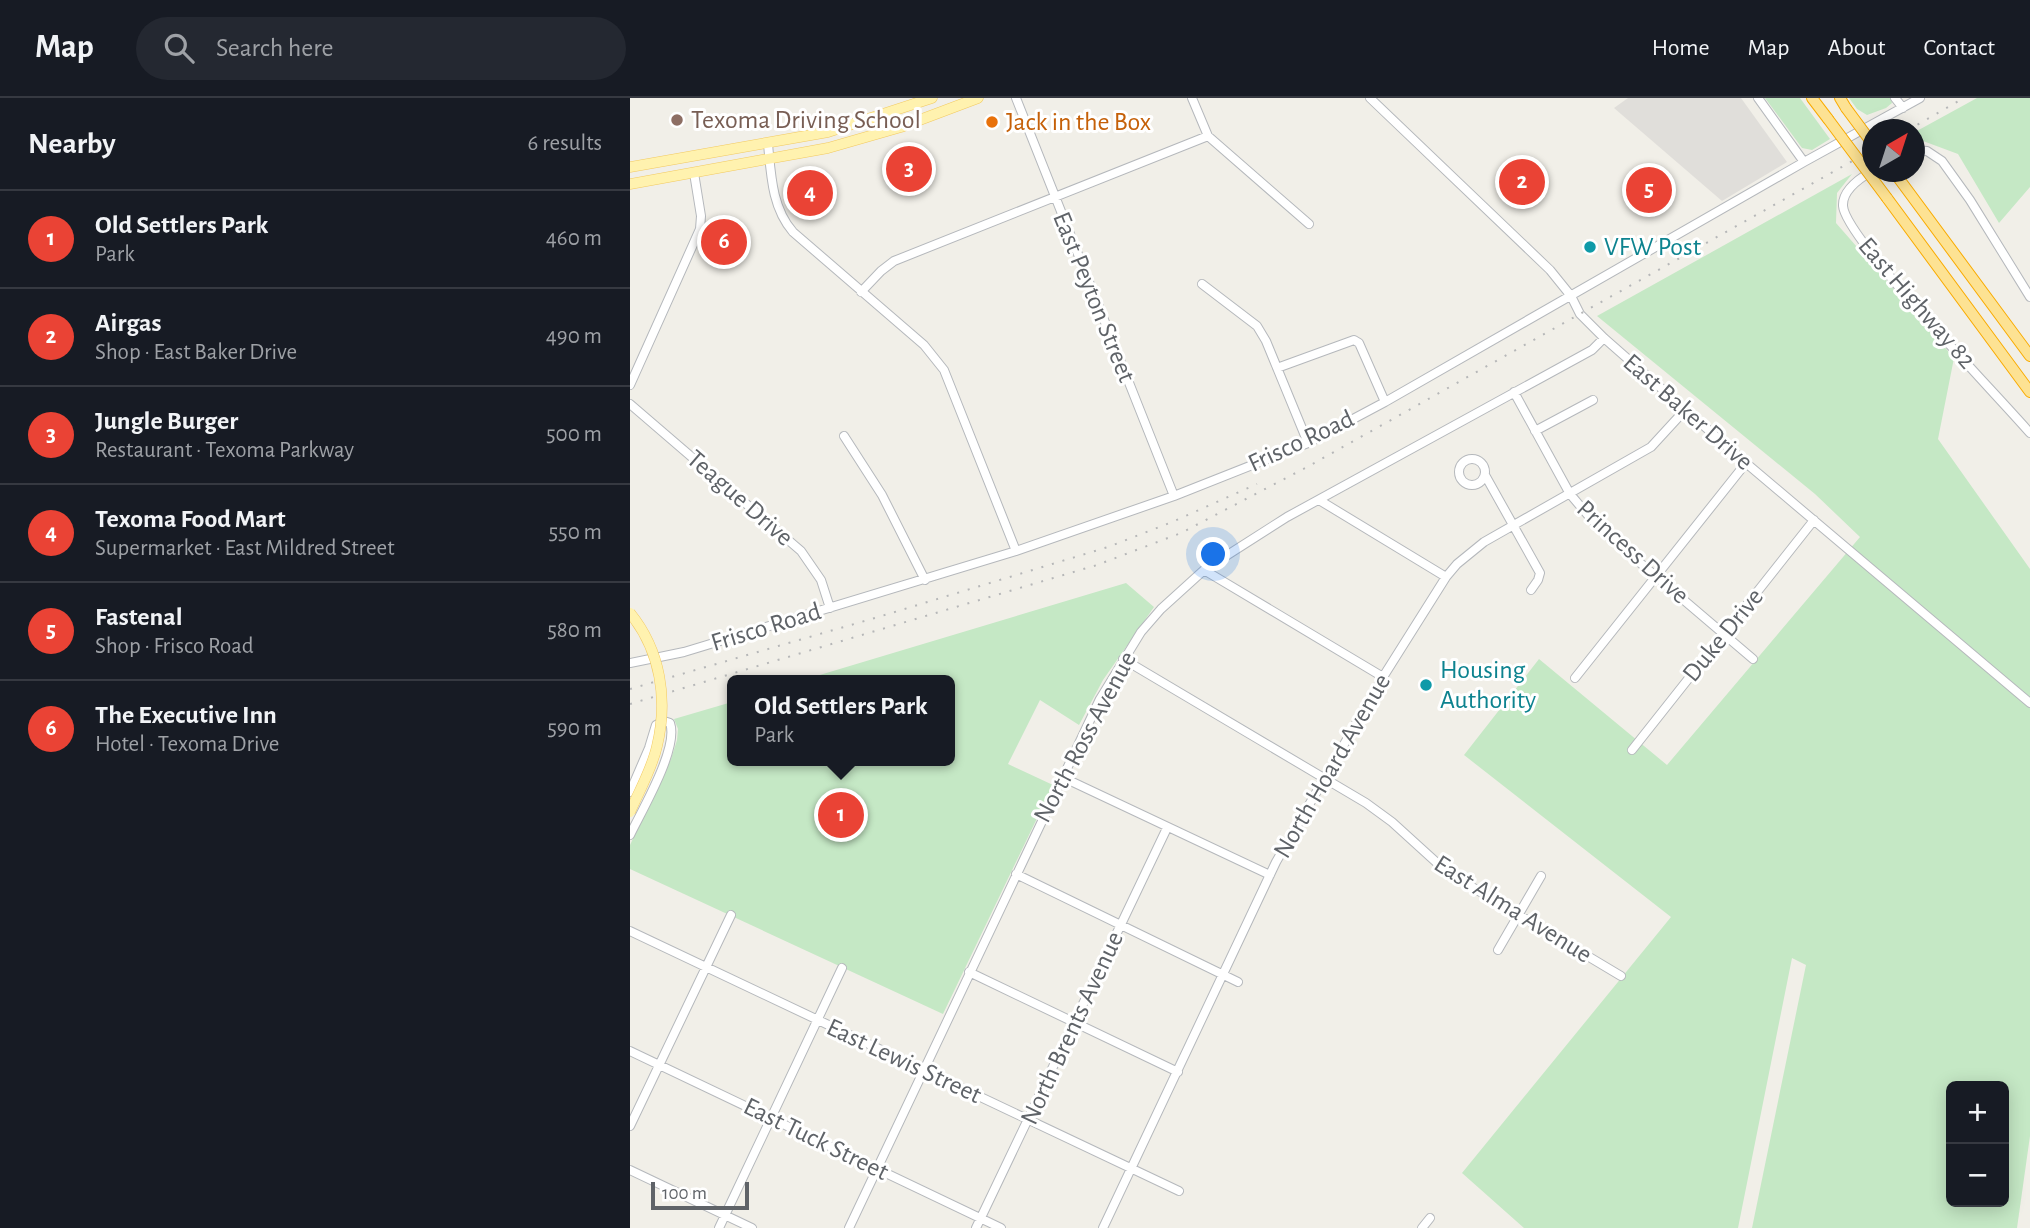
<!DOCTYPE html>
<html lang="en">
<head>
<meta charset="utf-8">
<style>
	:root { --surface:#171b24; --page:#242831; --text:#f1f3f6; --muted:#9ea1a6; --line:#363941; --accent:#ea4335 }
	body { margin:0; font-family:"Alegreya Sans",sans-serif; background:var(--page); color:var(--text) }
	.controls { position:absolute; right:21px; bottom:21px; display:grid; overflow:hidden; border-radius:10px; box-shadow:0 4px 18px #0003 }
	.controls button { width:63px; height:63px; display:grid; place-items:center; padding:0; border:0; border-bottom:2px solid var(--line); background:var(--surface); color:var(--text); font:35px sans-serif }
	.compass { position:absolute; left:1232px; top:21px; width:63px; height:63px; border-radius:50%; background:var(--surface); box-shadow:0 4px 18px #0003; rotate:39deg }
	.scale { position:absolute; left:21px; bottom:18px; width:98px; box-sizing:border-box; padding-left:7px; border:4px solid #5f6368; border-top:0; font-size:19px; line-height:24px; white-space:nowrap; color:#5f6368; -webkit-text-stroke:5px #fff; paint-order:stroke }
	.you { position:absolute; left:584px; top:457px; width:24px; height:24px; margin:-18px; border:5px solid #fff; border-radius:50%; background:#1a73e8; box-shadow:0 0 0 10px #1a73e833 }
	.badge { display:grid; place-items:center; width:46px; height:46px; border-radius:50%; background:var(--accent); color:#fff; font-size:23px; font-weight:700 }
	.pin { position:absolute; translate:-50% -50%; border:4px solid #fff; box-shadow:0 2px 7px #0006 }
	.popup { position:absolute; left:97px; top:577px; width:228px; height:91px; box-sizing:border-box; display:grid; place-content:center; border-radius:10px; background:var(--surface); filter:drop-shadow(0 2px 5px #0005); font-size:23px; white-space:nowrap; color:var(--muted) }
	.popup b { font-size:26px; color:var(--text) }
	.popup::after { content:''; position:absolute; left:50%; top:100%; margin-left:-14px; border:14px solid transparent; border-top-color:var(--surface) }
	.list { margin:0; padding:0; list-style:none }
	h2 { display:flex; justify-content:space-between; align-items:center; height:91px; margin:0; padding:0 28px; font-size:30px }
	h2 small { font-size:23px; font-weight:400; color:var(--muted) }
	.list li { display:grid; grid-template-columns:46px 1fr auto; gap:21px; align-items:center; box-sizing:border-box; height:98px; padding:0 28px; border-top:2px solid var(--line) }
	.list b { display:block; font-size:26px; white-space:nowrap }
	.list p { margin:0; font-size:23px; white-space:nowrap; color:var(--muted) }
	.list em { font-size:23px; font-style:normal; color:var(--muted) }
	.icon { flex:none; width:38px; height:38px; fill:none; stroke:currentColor; stroke-width:2; stroke-linecap:round; stroke-linejoin:round }
	.map { position:relative; flex:none; width:1400px; height:1130px; overflow:hidden }
	header { display:flex; align-items:center; gap:42px; box-sizing:border-box; height:98px; padding:0 35px; background:var(--surface); border-bottom:2px solid var(--line) }
	header strong { font-size:33px }
	nav { display:flex; gap:38px; margin-inline-start:auto; font-size:24px }
	.search { width:490px; height:63px; background:var(--page); display:flex; align-items:center; gap:18px; box-sizing:border-box; padding:0 24px; border-radius:38px; color:var(--muted); font-size:26px }
	main { display:flex }
	aside { flex:1; background:var(--surface) }
	.map>svg:first-child { display:block }
</style>
</head>
<body>
<header>
<strong>Map</strong>
<div class="search"><svg class="icon" aria-label="search" viewBox="0 0 24 24"><circle cx="10" cy="10" r="6"/><path d="M15 15l6 6"/></svg>Search here</div>
<nav><a>Home</a><a>Map</a><a>About</a><a>Contact</a></nav>
</header>
<main>
<aside>
<h2>Nearby<small>6 results</small></h2>
<ul class="list">
<li><span class="badge">1</span><div><b>Old Settlers Park</b><p>Park</p></div><em>460 m</em></li>
<li><span class="badge">2</span><div><b>Airgas</b><p>Shop · East Baker Drive</p></div><em>490 m</em></li>
<li><span class="badge">3</span><div><b>Jungle Burger</b><p>Restaurant · Texoma Parkway</p></div><em>500 m</em></li>
<li><span class="badge">4</span><div><b>Texoma Food Mart</b><p>Supermarket · East Mildred Street</p></div><em>550 m</em></li>
<li><span class="badge">5</span><div><b>Fastenal</b><p>Shop · Frisco Road</p></div><em>580 m</em></li>
<li><span class="badge">6</span><div><b>The Executive Inn</b><p>Hotel · Texoma Drive</p></div><em>590 m</em></li>
</ul>
</aside>
<div class="map">
<svg width="1400" height="1130" viewBox="0 0 1400 1130">
	<rect width="100%" height="100%" fill="#f1efe8"/>
	<path fill="#e0deda" d="M 998,0 L 1111,0 L 1157,64 L 1092,103 L 984,10 Z"/>
	<path fill="#c5e8c5" fill-rule="evenodd" d="M 1135,0 L 1170,0 L 1200,41 L 1182,52 L 1172,50 Z
		M 1219,0 L 1261,0 L 1262,5 L 1256,10 L 1237,17 L 1227,11 Z
		M 1347,0 L 1400,0 L 1400,89 L 1369,125 L 1328,56 L 1285,40 L 1285,34 Z
		M 1222,76 L 1207,95 L 1206,125 L 1324,260 L 1308,341 L 1400,471 L 1400,1038 L 1387,1130 L 1122,1130 L 1176,867 L 1162,860 L 1108,1130 L 894,1130 L 832,1075 L 1041,819 L 834,657 L 909,561 L 1037,667 L 1230,439 L 1185,396 L 967,218 ZM 1321,988 L 1374,988 L 1374,1104 L 1321,1104 Z
		M 496,485 L 524,509 L 473,582 L 449,627 L 410,602 L 378,666 L 423,687 L 313,916 L 0,771 L 0,747 L 41,661 L 47,642 L 48,631 L 44,621 L 102,604 L 102,663 L 320,663 L 320,582 L 173,582 Z"/>
	<g fill="none" stroke-linecap="round" stroke-linejoin="round">
		<g stroke="#b5b8bc" stroke-width="10">
			<path id="minor" d="M 386,0 L 544,398
				M 562,0 L 578,38 L 679,126
				M 740,0 L 920,172 L 941,198 L 950,216 L 974,240 L 1116,365 L 1400,605
				M 1128,0 L 1174,64
				M 1265,0 L 1273,10
				M 138,46 C 141,77 142,110 163,134 L 294,247 L 314,272 L 386,453
				M 1284,52 L 1297,53 L 1312,63 L 1340,102 L 1400,199
				M 1242,73 C 1230,80 1212,92 1213,108 C 1215,140 1370,300 1400,335
				M 572,186 L 627,228 L 636,243 L 678,345
				M 231,194 L 251,173 L 264,163 L 578,38
				M 647,270 L 724,242 L 729,245 L 755,304
				M 0,287 L 70,131 L 71,118 L 64,75
				M 884,294 L 940,396 L 968,429 L 1123,561
				M 0,306 L 171,453 L 191,482 L 200,510
				M 905,333 L 963,302
				M 214,338 L 252,397 L 295,482
				M829 374a13 13 0 1 1 26 0a13 13 0 1 1-26 0Z
				M 855,377 L 910,475 L 908,482 L 901,492
				M 689,402 L 816,479
				M 574,472 L 753,579
				M 493,561 L 736,705 L 762,724 L 817,774 L 991,878
				M 0,565 L 54,554 L 386,453 L 544,398 L 678,345 L 755,304 L 1174,64 L 1290,0
				M 945,580 L 1116,365
				M 1002,652 L 1184,422
				M 432,679 L 640,777
				M 0,694 L 19,650 L 26,627 L 34,623 L 40,625 C 49,650 12,712 0,737
				M 386,776 L 608,884
				M 0,833 L 549,1093
				M 868,852 L 911,778
				M 339,874 L 548,974
				M 0,953 L 371,1130
				M 0,1028 L 101,817
				M 0,1072 L 122,1130
				M 89,1130 L 212,870
				M 219,1130 L 470,601 L 511,534 L 531,511 L 574,472 L 657,419 L 962,252 L 974,240
				M 346,1130 L 537,730
				M 473,1130 L 646,764 L 753,579 L 816,479 L 827,466 L 854,444 L 1021,349 L 1055,312
				M 792,1130 L 800,1120"/>
		</g>
		<g stroke="#f2c960" stroke-width="11">
			<path id="major" d="M 0,69 L 198,34 L 302,0
				M 0,86 L 198,50 L 271,29 L 348,0"/>
		</g>
		<g stroke="#f9ab00" stroke-width="12">
			<path id="highway" d="M 1182,0 L 1198,21
				M 1210,0 L 1216,10
				M 1264,74 L 1400,258
				M 1257,100 L 1400,294"/>
		</g>
		<use href="#minor" stroke="#fff" stroke-width="8"/>
		<use href="#major" stroke="#fff2af" stroke-width="10"/>
		<use href="#highway" stroke="#fde293" stroke-width="10"/>
		<path stroke="#b6b7b8" stroke-width="2" stroke-dasharray="2 9" stroke-linecap="butt" d="M 1278,32 L 1334,0
			M 0,591 L 245,520 L 478,449 L 542,424 L 627,386
			M 0,606 L 467,467 L 551,435 L 679,368 L 1242,52"/>
		<g stroke="#f2c960" stroke-width="11" stroke-linecap="butt">
			<path id="major-bridge" d="M 0,515 C 31,553 38,602 27,648 C 22,671 9,693 0,714"/>
		</g>
		<g stroke="#f9ab00" stroke-width="12" stroke-linecap="butt">
			<path id="highway-bridge" d="M 1216,10 L 1242,45
				M 1198,21 L 1257,100"/>
		</g>
		<use href="#major-bridge" stroke="#fff2af" stroke-width="10"/>
		<use href="#highway-bridge" stroke="#fde293" stroke-width="10"/>
	</g>
	<circle fill="#8d6e63" stroke="#fff" stroke-width="2.5" cx="47" cy="22" r="7"/>
	<circle fill="#e8710a" stroke="#fff" stroke-width="2.5" cx="362" cy="24" r="7"/>
	<g fill="#0f9aa8" stroke="#fff" stroke-width="2.5">
		<circle cx="960" cy="149" r="7"/>
		<circle cx="796" cy="587" r="7"/>
	</g>
	<g text-anchor="middle" dominant-baseline="central" stroke-width="6" stroke-linejoin="round" paint-order="stroke">
		<g font-size="26" fill="#785e54" stroke="#fff" text-anchor="start">
			<text x="61" y="22">Texoma Driving School</text>
		</g>
		<g font-size="26" fill="#c56008" stroke="#fff" text-anchor="start">
			<text x="376" y="24">Jack in the Box</text>
		</g>
		<g font-size="26" fill="#0d838f" stroke="#fff" text-anchor="start">
			<text x="974" y="149">VFW Post</text>
			<text x="810" y="572">Housing<tspan x="810" dy="30">Authority</tspan></text>
		</g>
		<g font-size="26" fill="#5f6368" stroke="#fff">
			<text transform="translate(464 199) rotate(68)">East Peyton Street</text>
			<text transform="translate(1287 205) rotate(49)">East Highway 82</text>
			<text transform="translate(1058 314) rotate(41)">East Baker Drive</text>
			<text transform="translate(671 343) rotate(-25)">Frisco Road</text>
			<text transform="translate(110 400) rotate(41)">Teague Drive</text>
			<text transform="translate(1003 454) rotate(42)">Princess Drive</text>
			<text transform="translate(136 529) rotate(-17)">Frisco Road</text>
			<text transform="translate(1093 537) rotate(-51)">Duke Drive</text>
			<text transform="translate(455 639) rotate(-62)">North Ross Avenue</text>
			<text transform="translate(702 668) rotate(-60)">North Hoard Avenue</text>
			<text transform="translate(883 811) rotate(32)">East Alma Avenue</text>
			<text transform="translate(442 930) rotate(-65)">North Brents Avenue</text>
			<text transform="translate(274 963) rotate(25)">East Lewis Street</text>
			<text transform="translate(186 1041) rotate(26)">East Tuck Street</text>
		</g>
	</g>
</svg>
<div class="controls">
<button>+</button>
<button>−</button>
</div>
<svg class="compass" viewBox="-18 -18 36 36"><path d="M0-13l5 13h-10z" fill="#e53935"/><path d="M0 13l5-13h-10z" fill="#9ea1a6"/></svg>
<div class="scale">100 m</div>
<div class="you"></div>
<div class="pin badge" style="left:211px;top:717px">1</div>
<div class="popup"><b>Old Settlers Park</b>Park</div>
<div class="pin badge" style="left:892px;top:84px">2</div>
<div class="pin badge" style="left:279px;top:71px">3</div>
<div class="pin badge" style="left:180px;top:95px">4</div>
<div class="pin badge" style="left:1019px;top:92px">5</div>
<div class="pin badge" style="left:94px;top:144px">6</div>
</div>
</main>
</body>
</html>
